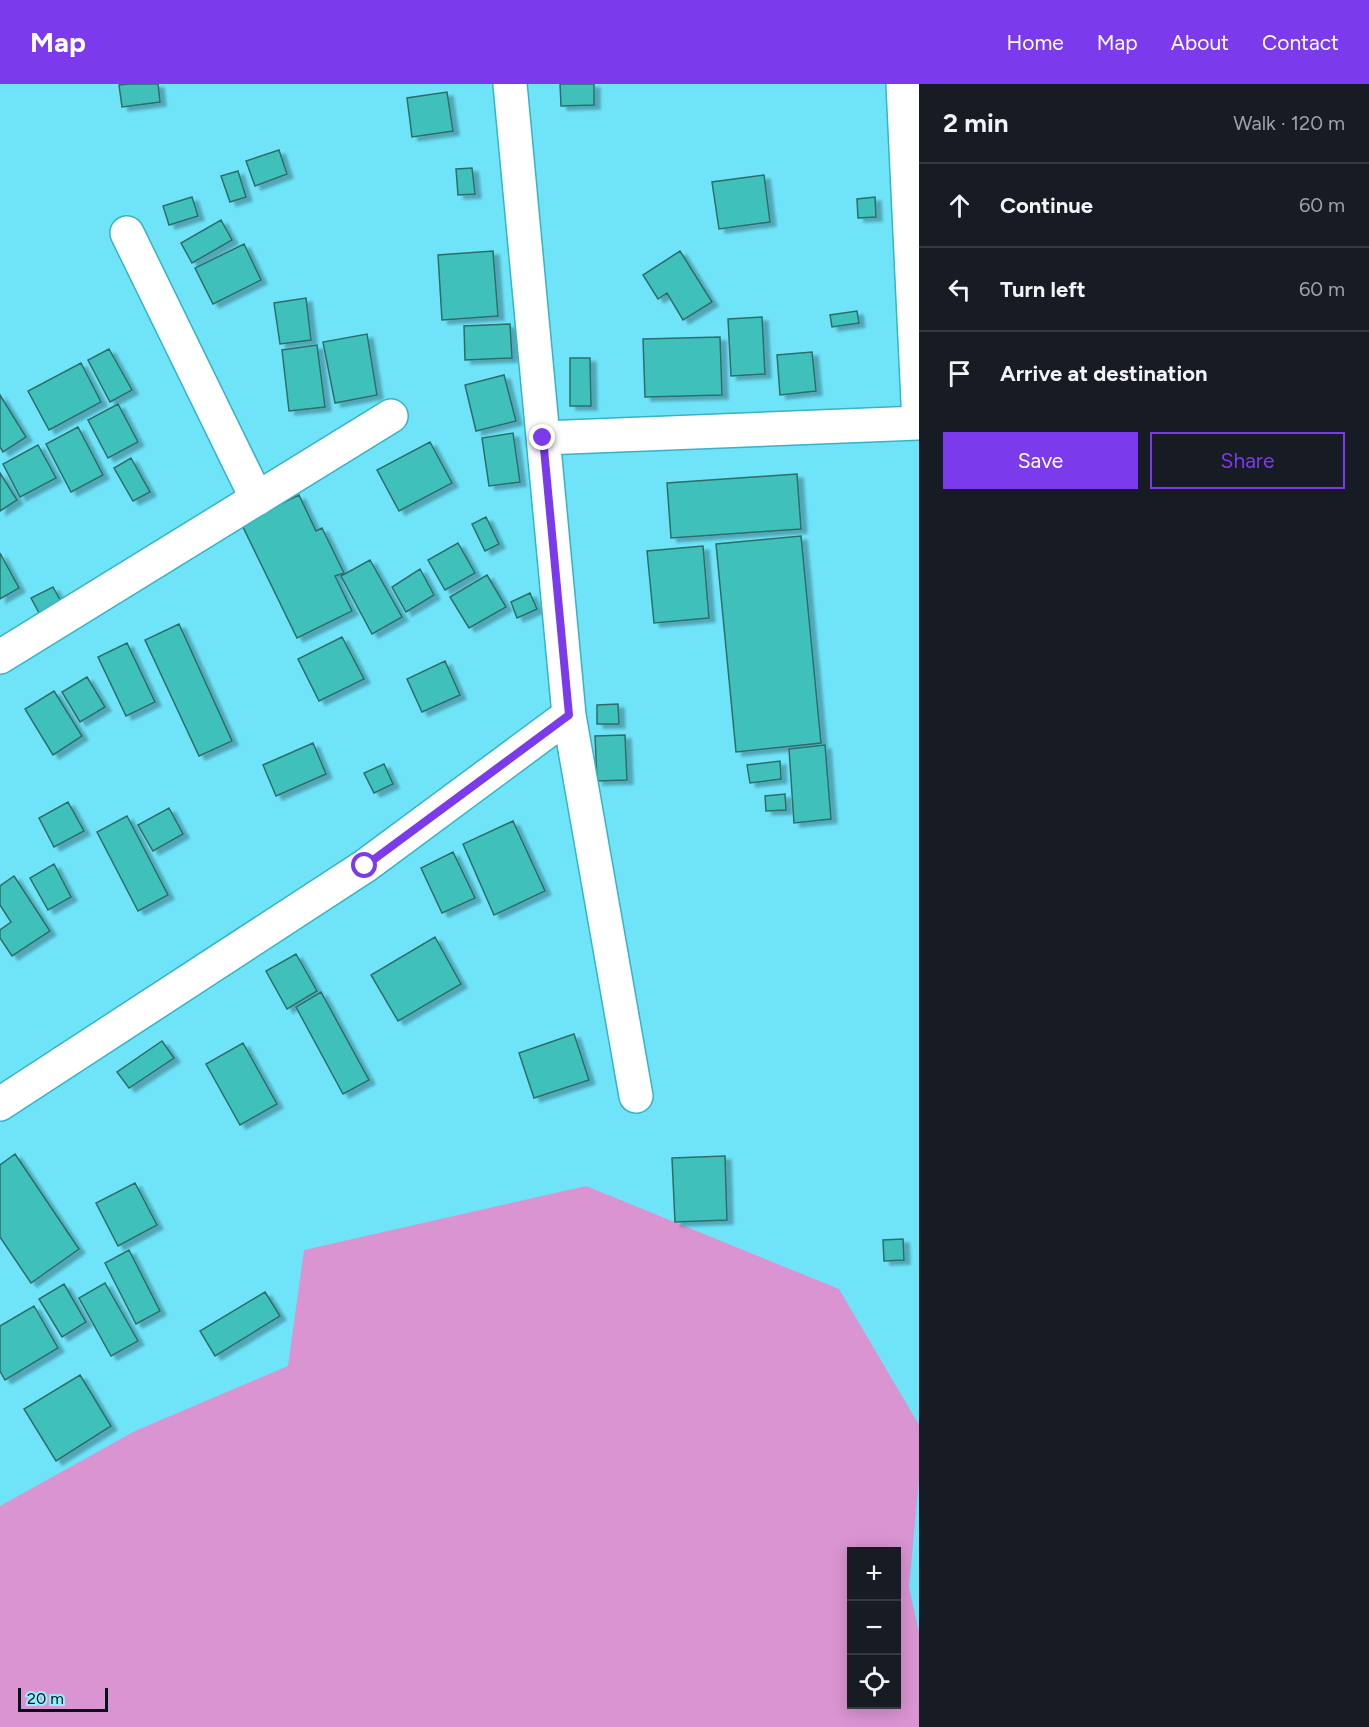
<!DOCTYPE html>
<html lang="en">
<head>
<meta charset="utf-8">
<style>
	:root { --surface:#171b24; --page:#242831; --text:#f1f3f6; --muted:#9ea1a6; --line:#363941; --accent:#7c3aed }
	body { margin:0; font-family:Figtree,sans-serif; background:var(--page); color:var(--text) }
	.controls { position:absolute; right:18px; bottom:18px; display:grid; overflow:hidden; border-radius:0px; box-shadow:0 3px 15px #0003 }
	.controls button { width:54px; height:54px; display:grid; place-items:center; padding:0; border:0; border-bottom:2px solid var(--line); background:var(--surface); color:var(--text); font:30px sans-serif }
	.scale { position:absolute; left:18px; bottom:15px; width:90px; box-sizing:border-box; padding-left:6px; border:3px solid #001318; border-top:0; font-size:16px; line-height:21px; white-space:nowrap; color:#001318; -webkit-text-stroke:4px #96edfe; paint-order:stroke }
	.stop { position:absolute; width:18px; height:18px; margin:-14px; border:4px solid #7c3aed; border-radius:50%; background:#fff }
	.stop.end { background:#7c3aed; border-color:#fff; box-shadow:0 2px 6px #0008 }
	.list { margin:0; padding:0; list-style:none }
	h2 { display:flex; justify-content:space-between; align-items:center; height:78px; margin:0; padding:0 24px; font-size:26px }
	h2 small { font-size:20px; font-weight:400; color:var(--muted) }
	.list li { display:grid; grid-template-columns:39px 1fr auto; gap:18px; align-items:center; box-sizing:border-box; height:84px; padding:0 24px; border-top:2px solid var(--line) }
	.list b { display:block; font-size:22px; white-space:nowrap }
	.list em { font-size:20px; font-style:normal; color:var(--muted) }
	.actions { display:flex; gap:12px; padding:18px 24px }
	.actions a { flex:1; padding:14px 0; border:2px solid var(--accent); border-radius:0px; text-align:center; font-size:21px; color:var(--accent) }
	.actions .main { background:var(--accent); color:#fff }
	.icon { flex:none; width:33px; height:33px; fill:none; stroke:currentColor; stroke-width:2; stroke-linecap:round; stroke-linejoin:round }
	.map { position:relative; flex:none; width:919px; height:1643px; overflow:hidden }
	header { display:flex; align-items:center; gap:36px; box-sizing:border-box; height:84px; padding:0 30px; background:var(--accent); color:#fff }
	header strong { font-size:28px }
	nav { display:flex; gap:33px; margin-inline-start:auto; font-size:21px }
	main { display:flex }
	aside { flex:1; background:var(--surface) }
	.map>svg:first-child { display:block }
</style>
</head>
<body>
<header>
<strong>Map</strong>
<nav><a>Home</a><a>Map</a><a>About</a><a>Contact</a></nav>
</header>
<main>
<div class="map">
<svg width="919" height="1643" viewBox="0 0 919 1643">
	<defs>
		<filter id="shadow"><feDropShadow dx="6" dy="4" stdDeviation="1.5" flood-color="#0004"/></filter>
	</defs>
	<rect width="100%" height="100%" fill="#6fe4f9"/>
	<path fill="#d994d1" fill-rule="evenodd" d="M 586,1102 L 839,1205 L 919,1341 L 919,1396 L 909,1503 L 919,1549 L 919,1643 L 0,1643 L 0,1422 L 135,1347 L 288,1282 L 304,1166 ZM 852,1468 L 896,1468 L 896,1620 L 852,1620 Z"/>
	<path fill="#41c0ba" stroke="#2d6d6a" stroke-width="1.5" filter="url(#shadow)" d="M 130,0 L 158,0 L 160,18 L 122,23 L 119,1 Z
		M 560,0 L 594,0 L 594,21 L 561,22 Z
		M 447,8 L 453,47 L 412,53 L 407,14 Z
		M 279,66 L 287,90 L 255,102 L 246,77 Z
		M 472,84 L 475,110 L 458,111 L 456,85 Z
		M 238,87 L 246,113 L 230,118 L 221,92 Z
		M 764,91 L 770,138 L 719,145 L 712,98 Z
		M 192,113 L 198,132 L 169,141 L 163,122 Z
		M 875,113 L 876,133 L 858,134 L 857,115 Z
		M 221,136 L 232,156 L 192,179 L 181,159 Z
		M 244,160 L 261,196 L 213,220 L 195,184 Z
		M 493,167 L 498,232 L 442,236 L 438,171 Z
		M 680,167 L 712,218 L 683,236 L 667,209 L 658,215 L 643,191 Z
		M 306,214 L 311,256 L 280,260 L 274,219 Z
		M 857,227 L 859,239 L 832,243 L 830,231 Z
		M 762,233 L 765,290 L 731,292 L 728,235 Z
		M 510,240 L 512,274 L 465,276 L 464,242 Z
		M 367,250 L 377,311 L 335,319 L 323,258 Z
		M 720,253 L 722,311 L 645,313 L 643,255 Z
		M 317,261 L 325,323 L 289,327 L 282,266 Z
		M 109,265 L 132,306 L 110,318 L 88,276 Z
		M 812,268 L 816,307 L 780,311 L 777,271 Z
		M 570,274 L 590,274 L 591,322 L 570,322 Z
		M 81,279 L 101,318 L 49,346 L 28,307 Z
		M 504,291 L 516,337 L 476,347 L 465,301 Z
		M 0,311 L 26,353 L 3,368 L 0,363 Z
		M 118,320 L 138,358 L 108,374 L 88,336 Z
		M 78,343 L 103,391 L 71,408 L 46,360 Z
		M 513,349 L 520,398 L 489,402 L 482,354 Z
		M 430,358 L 452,399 L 399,427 L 377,386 Z
		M 38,361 L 56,394 L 20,413 L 3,380 Z
		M 131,374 L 150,408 L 133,417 L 114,384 Z
		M 0,389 L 17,416 L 0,427 Z
		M 797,390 L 801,445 L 671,454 L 667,399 Z
		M 299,411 L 316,447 L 322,444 L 344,489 L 335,492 L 352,527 L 297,554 L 241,439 Z
		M 486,433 L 499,460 L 485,467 L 472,440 Z
		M 801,452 L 821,659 L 736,668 L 716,460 Z
		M 458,459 L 475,489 L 445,506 L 428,476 Z
		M 703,462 L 709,534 L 654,539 L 647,467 Z
		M 0,469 L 19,504 L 0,515 Z
		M 370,476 L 402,533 L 372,550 L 341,492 Z
		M 420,485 L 434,511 L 406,528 L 392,503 Z
		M 487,491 L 506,523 L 469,544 L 450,513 Z
		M 53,503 L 67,529 L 45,540 L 31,514 Z
		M 530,509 L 537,525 L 517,534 L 511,518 Z
		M 179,540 L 232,657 L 199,672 L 145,556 Z
		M 342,553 L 364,595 L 319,617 L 298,575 Z
		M 127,559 L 155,618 L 126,632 L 98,573 Z
		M 445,577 L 460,611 L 422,628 L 407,595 Z
		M 87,593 L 105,623 L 80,638 L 62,608 Z
		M 54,607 L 82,652 L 53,671 L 25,625 Z
		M 618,620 L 619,640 L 597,640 L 597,621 Z
		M 625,651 L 627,696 L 597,697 L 595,652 Z
		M 313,659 L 326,690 L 276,712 L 263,681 Z
		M 825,661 L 831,735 L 794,739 L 789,665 Z
		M 780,677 L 781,695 L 750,699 L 747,681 Z
		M 384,680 L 393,700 L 374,709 L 364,689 Z
		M 785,710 L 786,726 L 766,727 L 765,712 Z
		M 68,718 L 84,747 L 54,763 L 39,734 Z
		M 169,724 L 183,750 L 153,767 L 138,741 Z
		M 127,732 L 168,811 L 138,827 L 97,748 Z
		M 513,737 L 545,807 L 494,831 L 463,760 Z
		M 453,768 L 475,814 L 442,829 L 421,784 Z
		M 54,780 L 71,813 L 48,826 L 30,794 Z
		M 14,792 L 50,847 L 12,872 L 0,854 L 0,846 L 11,838 L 0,821 L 0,802 Z
		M 435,853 L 461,900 L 398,937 L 371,891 Z
		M 296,870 L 317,907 L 287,925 L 266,887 Z
		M 321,908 L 369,996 L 343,1010 L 296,923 Z
		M 574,950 L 589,996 L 534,1014 L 519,969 Z
		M 162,957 L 174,974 L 129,1004 L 117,988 Z
		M 243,959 L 277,1020 L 240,1041 L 206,980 Z
		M 15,1070 L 79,1165 L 31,1199 L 0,1153 L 0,1081 Z
		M 725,1072 L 727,1136 L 675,1138 L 672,1074 Z
		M 135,1099 L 157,1141 L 118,1162 L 96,1119 Z
		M 903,1155 L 904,1176 L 884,1177 L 883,1156 Z
		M 129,1166 L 160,1227 L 136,1240 L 105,1179 Z
		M 105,1199 L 138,1257 L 111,1272 L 79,1214 Z
		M 64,1200 L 86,1238 L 62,1253 L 39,1215 Z
		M 265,1208 L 280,1232 L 215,1272 L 200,1247 Z
		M 34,1222 L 58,1264 L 5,1296 L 0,1287 L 0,1242 Z
		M 80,1291 L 111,1342 L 56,1377 L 24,1325 Z"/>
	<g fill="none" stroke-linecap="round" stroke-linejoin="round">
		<g stroke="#36b3c7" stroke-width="36">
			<path id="minor" d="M 510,0 L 569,631 L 636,1012
				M 903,0 L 919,339
				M 127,149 L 257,415
				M 543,354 L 919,339
				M 0,573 L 391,332
				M 0,1020 L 365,782 L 569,631"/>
		</g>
		<use href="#minor" stroke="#fff" stroke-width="33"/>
	</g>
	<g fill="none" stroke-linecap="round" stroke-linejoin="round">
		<path stroke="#7c3aed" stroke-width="8" d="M 365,782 L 569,631 L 543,354"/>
	</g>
</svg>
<div class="controls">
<button>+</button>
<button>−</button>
<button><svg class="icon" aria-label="locate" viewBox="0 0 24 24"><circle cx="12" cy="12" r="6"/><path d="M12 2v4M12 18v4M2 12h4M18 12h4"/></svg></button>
</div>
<div class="scale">20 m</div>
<div class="stop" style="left:365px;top:782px"></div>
<div class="stop end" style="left:543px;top:354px"></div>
</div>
<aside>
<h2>2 min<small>Walk · 120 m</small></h2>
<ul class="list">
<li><svg class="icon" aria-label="ahead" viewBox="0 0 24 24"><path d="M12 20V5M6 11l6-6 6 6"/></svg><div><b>Continue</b></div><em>60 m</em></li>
<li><svg class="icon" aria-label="left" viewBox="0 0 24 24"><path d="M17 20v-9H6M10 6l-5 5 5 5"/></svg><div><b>Turn left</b></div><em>60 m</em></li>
<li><svg class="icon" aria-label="arrive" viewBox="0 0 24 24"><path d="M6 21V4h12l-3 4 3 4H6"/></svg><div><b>Arrive at destination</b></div></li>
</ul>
<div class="actions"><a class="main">Save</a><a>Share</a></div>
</aside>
</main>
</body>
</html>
